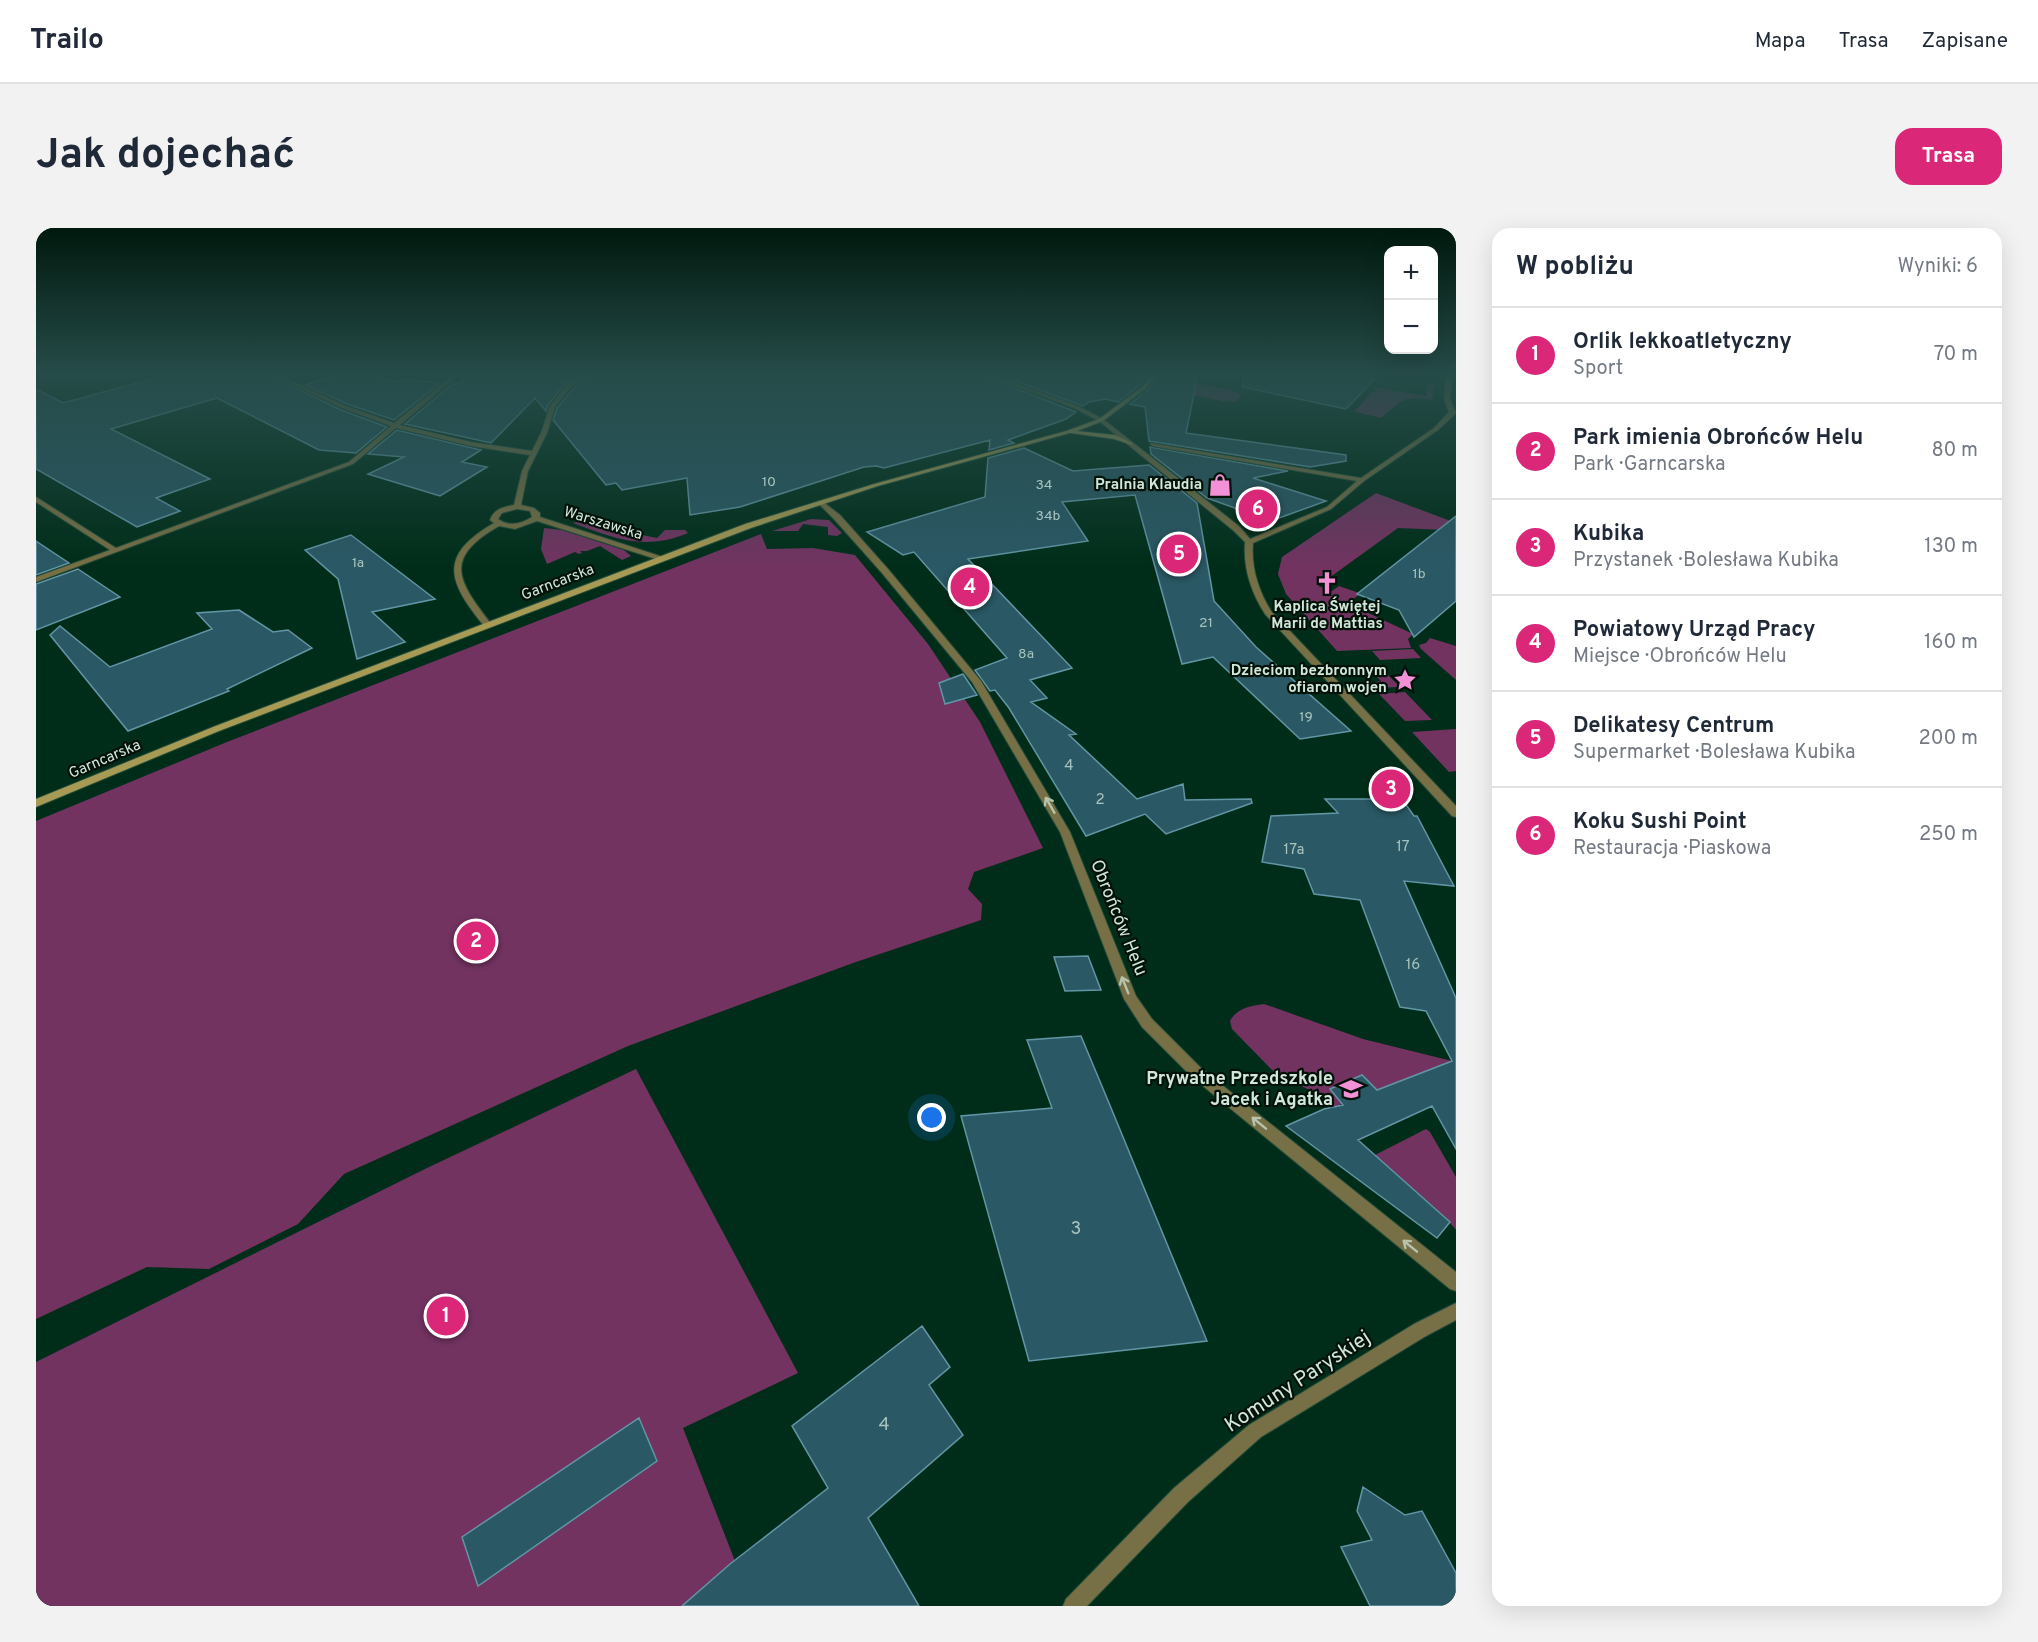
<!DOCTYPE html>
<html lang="pl">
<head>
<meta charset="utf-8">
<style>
	:root { --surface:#fff; --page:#f2f2f3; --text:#1f2937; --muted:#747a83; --line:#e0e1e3; --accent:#db2777 }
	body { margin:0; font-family:Overpass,sans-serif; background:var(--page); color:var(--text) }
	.controls { position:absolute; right:18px; top:18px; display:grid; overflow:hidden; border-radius:12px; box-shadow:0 6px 24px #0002 }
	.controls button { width:54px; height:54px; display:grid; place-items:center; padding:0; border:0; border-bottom:2px solid var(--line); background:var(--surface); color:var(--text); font:30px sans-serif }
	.you { position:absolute; left:896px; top:890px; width:21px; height:21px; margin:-15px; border:4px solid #fff; border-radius:50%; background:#1a73e8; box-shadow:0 0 0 9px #1a73e833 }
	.badge { display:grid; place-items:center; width:39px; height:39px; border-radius:50%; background:var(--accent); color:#fff; font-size:20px; font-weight:700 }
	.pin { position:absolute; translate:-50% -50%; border:3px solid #fff; box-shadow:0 2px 6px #0006 }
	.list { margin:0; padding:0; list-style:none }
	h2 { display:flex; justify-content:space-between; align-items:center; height:78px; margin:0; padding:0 24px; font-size:26px }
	h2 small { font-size:20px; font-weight:400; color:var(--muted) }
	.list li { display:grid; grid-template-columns:39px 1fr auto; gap:18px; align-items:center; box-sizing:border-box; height:96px; padding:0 24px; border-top:2px solid var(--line) }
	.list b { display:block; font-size:22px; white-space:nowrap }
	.list p { margin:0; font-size:20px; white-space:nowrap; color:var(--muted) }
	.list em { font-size:20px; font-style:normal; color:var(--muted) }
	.map { position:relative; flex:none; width:1420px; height:1378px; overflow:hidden; border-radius:18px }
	header { display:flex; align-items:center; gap:36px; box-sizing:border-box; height:84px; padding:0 30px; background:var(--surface); border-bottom:2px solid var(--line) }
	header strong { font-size:28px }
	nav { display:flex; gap:33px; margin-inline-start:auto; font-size:21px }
	.intro { display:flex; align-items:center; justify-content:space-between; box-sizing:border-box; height:144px; padding:0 36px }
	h1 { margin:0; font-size:42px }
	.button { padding:15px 27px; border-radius:18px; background:var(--accent); color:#fff; font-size:21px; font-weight:700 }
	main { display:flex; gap:36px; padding:0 36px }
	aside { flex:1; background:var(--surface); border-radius:18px; box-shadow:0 6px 24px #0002 }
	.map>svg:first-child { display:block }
</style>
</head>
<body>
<header>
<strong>Trailo</strong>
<nav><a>Mapa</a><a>Trasa</a><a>Zapisane</a></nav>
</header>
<div class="intro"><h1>Jak dojechać</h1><a class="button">Trasa</a></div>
<main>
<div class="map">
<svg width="1420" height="1378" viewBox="0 0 1420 1378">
	<rect width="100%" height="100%" fill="#002d19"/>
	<path fill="#723361" d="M 1159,155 L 1196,162 L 1205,167 L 1200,174 L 1186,172 L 1196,175 L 1131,162 Z
		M 1392,155 L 1398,156 L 1396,172 C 1367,167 1366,172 1345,190 L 1312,182 L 1319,183 L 1336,164 L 1339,164 L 1341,162 L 1336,161 L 1337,159 L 1390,168 Z
		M 1340,265 L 1420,295 L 1410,302 L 1362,300 L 1282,358 L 1296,363 L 1303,358 L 1323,365 L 1323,367 L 1311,375 L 1377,406 L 1372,411 L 1375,420 L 1301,423 L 1250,366 L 1242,346 L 1246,329 Z
		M 560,288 L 572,294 L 566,299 L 621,310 L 629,302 L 649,302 L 652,305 C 609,323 579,311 537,295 Z
		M 775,291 L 793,292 L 806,305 L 801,308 L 792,307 L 792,299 L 767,296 L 762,303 L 736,303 Z
		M 508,300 L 526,302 L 588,322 L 595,328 L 586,332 L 564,318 L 551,323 L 544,323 L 546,325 L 543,326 L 539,324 L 511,336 L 505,321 Z
		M 725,306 L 731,321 L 777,320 L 819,327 L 892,416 L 944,494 L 1007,620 L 938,644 L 932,661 L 946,676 L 945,692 L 817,735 L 592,818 L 308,946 L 262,996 L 173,1041 L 111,1039 L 0,1091 L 0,593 L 191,514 Z
		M 1394,410 L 1420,418 L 1420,452 L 1385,421 L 1383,417 L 1390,415 Z
		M 1377,421 L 1385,430 L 1344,432 L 1336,423 Z
		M 1342,437 L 1364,459 L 1337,460 L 1331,455 L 1345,453 L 1334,442 L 1320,442 L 1316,438 Z
		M 1369,464 L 1396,492 L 1369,493 L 1343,466 Z
		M 1420,501 L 1420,543 L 1413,544 L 1376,504 Z
		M 1228,776 L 1327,811 L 1416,833 L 1341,862 L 1326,848 L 1294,861 L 1306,876 L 1299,879 L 1282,866 L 1240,846 L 1196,801 L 1194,793 C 1201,780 1214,778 1228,776 Z
		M 600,841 L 762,1145 L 647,1200 L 699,1333 L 694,1336 L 646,1378 L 0,1378 L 0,1134 L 391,940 Z
		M 1390,901 L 1394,904 L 1420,949 L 1420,1002 L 1408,988 L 1339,927 Z"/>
	<path fill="#2a5865" stroke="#6196a6" stroke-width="1.5" d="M 134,146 L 231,146 L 305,182 L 351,199 L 320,225 L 283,222 L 181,170 L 75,201 L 174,251 L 120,270 L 144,283 L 101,299 L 0,241 L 0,161 L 27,175 Z
		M 306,146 L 333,146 L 349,152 L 362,154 L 367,151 L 404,155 L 358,192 L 311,176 L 269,157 Z
		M 435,146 L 542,146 L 527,158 L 512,177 L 510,183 L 499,170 L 455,215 L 369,196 L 416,156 L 423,156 Z
		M 555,146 L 943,146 L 1040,184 L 1030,191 L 972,212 L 978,215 L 953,222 L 954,212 L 848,240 L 840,238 L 828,239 L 704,279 L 654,287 L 651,250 L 586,262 L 580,255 L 570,257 L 517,192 L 521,180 L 535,163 Z
		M 960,146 L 1111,146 L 1105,156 L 1082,174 L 1069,171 L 1053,174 L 1047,178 Z
		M 1122,146 L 1162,146 L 1150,205 L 1310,227 L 1310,233 L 1274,239 L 1113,213 L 1109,179 L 1094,176 L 1112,162 Z
		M 1208,146 L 1312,146 L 1339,151 L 1310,181 L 1206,159 Z
		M 361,202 L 445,222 L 426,234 L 451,239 L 404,268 L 332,246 L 368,229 L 332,226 Z
		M 1114,219 L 1252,243 L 1217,250 L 1290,273 L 1235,293 L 1171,270 L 1115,226 Z
		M 988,220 L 1037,243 L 1113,237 L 1161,275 L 1178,373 L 1220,419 L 1315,503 L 1264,511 L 1177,429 L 1146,436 L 1099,267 L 1026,274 L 1052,313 L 932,331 L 1036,440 L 994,452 L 1011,470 L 995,474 L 1040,506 L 1033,507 L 1101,571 L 1147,556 L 1149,572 L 1215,571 L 1216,575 L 1130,606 L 1109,586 L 1050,608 L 973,480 L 959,462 L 954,463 L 939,442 L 971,430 L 878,324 L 867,327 L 831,304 L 949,269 L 952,230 Z
		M 1420,288 L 1420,373 L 1378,409 L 1363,382 L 1321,366 Z
		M 315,307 L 399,371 L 336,384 L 369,414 L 321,431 L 302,351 L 269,322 Z
		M 0,313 L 33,335 L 0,347 Z
		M 42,341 L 84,369 L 0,402 L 0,356 Z
		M 203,382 L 237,404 L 252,402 L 276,420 L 191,461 L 193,463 L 92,503 L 14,407 L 24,398 L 74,439 L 176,401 L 161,385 Z
		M 927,446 L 941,467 L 909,476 L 903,455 Z
		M 1289,571 L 1366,571 L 1378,588 L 1381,588 L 1418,658 L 1368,653 L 1420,770 L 1420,921 L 1396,878 L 1322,912 L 1414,994 L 1401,1010 L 1250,898 L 1288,881 L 1307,877 L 1294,861 L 1326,847 L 1341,862 L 1416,833 L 1390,783 L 1364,779 L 1324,672 L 1278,666 L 1268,641 L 1226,634 L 1235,588 L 1302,585 Z
		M 1052,728 L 1065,762 L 1029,763 L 1018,729 Z
		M 1045,808 L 1073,875 L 1171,1113 L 993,1133 L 925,888 L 1016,880 L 991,812 Z
		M 886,1098 L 914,1139 L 893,1157 L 927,1207 L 832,1290 L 883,1378 L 646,1378 L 694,1336 L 792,1260 L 756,1198 Z
		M 603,1190 L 621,1233 L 442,1358 L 426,1309 Z
		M 1327,1259 L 1369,1287 L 1386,1283 L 1420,1345 L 1420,1378 L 1334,1378 L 1305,1319 L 1336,1312 L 1321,1283 Z"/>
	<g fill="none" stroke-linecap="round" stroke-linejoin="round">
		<g stroke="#214b38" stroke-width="2">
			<path id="street" d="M 233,146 L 241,146 L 310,178 L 358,195 L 418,146 L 424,146 L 364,197 L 435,214 L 496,223 L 505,205 L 514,178 L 529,159 L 546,146 L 553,146 L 533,161 L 519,179 L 511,205 L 492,243 L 485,277 L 498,280 L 504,285 L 504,289 L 630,330 L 623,332 L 501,293 L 479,301 L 463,298 C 406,331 422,353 456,397 L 449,399 C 412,354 401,328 458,295 L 454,292 C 458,281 467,279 478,277 L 486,243 L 494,227 L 435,218 L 360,200 L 317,236 L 0,354 L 0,349 L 74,322 L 0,274 L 0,269 L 80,320 L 313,234 L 355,198 L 306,180 ZM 481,281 L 494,283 L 496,289 C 485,296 473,299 462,291 L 466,285 Z
				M 945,146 L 953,146 L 1042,178 L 1067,191 L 1204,299 L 1214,311 L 1291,279 L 1321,253 L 1116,218 L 1114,215 L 1325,250 L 1398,200 L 1413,184 L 1408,171 L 1410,146 L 1416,146 L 1414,171 L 1420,185 L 1402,202 L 1328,253 L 1295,281 L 1217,315 C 1215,339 1222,362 1235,383 L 1420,578 L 1420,589 L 1416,588 L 1229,386 C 1215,364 1207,340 1209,314 L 1198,303 L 1063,193 L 1038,180 Z
				M 782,273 L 786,273 L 804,287 L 852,341 L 945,453 L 1034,604 L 1100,768 L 1116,791 L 1166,841 L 1420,1044 L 1420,1063 L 1414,1061 L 1156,849 L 1106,799 L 1088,771 L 1024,604 L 936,454 L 846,345 L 798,291 L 782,275 Z
				M 1420,1075 L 1420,1092 L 1390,1108 L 1225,1209 L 1152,1274 L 1051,1378 L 1027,1378 L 1030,1371 L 1138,1260 L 1213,1197 L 1378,1096 Z"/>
		</g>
		<g stroke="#214b38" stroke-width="2">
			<path id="secondary" d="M 1114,146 L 1120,146 L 1111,160 L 1067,193 L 1041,203 L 1079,207 L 1096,215 L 1096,217 L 1078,211 L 1034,205 L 842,258 L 715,300 L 183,503 L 0,579 L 0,571 L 177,499 L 709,296 L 838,256 L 1030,203 L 1063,191 L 1107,158 Z"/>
		</g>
		<use href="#street" fill="#776f45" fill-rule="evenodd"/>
		<use href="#secondary" fill="#a79a54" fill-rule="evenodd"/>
	</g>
	<defs><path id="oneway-shaft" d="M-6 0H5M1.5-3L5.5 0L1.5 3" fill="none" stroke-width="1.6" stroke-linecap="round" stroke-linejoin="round" transform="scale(1.5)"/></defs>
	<g stroke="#b6c3ad">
		<use href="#oneway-shaft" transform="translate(1014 577) rotate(-120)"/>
		<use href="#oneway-shaft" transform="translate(1089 757) rotate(-112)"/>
		<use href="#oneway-shaft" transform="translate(1223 895) rotate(-141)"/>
		<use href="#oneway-shaft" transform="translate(1374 1018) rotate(-141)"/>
	</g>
	<linearGradient id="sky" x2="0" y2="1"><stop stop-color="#00190e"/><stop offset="0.43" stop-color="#264c49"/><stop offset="1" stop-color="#264c49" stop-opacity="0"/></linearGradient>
	<rect width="1420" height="339" fill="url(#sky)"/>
	<defs>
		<g id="shop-bare" transform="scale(1.8)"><path d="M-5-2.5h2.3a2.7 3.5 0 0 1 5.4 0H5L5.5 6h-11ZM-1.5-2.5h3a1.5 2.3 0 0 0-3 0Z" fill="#f391d6" stroke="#031209" stroke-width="2.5" paint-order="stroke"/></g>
		<g id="church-bare" transform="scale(1.8)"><path d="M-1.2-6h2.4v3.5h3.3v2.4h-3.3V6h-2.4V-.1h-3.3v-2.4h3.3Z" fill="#f391d6" stroke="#031209" stroke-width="2.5" paint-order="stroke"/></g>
		<g id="sight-bare" transform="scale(1.8)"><path d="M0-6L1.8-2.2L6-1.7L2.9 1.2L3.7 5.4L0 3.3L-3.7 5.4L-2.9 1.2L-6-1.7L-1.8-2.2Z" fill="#f391d6" stroke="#031209" stroke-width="2.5" paint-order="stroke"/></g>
		<g id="school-bare" transform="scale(1.8)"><path d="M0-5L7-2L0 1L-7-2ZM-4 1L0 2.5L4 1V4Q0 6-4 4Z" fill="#f391d6" stroke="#031209" stroke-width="2.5" paint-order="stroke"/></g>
	</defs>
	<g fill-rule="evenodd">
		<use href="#shop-bare" x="1184" y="257"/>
		<use href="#church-bare" x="1291" y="355"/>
		<use href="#sight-bare" x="1369" y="452"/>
		<use href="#school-bare" x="1315" y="861"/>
	</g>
	<g text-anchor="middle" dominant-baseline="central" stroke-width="4.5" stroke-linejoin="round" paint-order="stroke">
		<g font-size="14" fill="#a7c3bd">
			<text x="733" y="254">10</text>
			<text x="1008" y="257">34</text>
			<text x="1012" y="288">34b</text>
			<text x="322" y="335">1a</text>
			<text x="1383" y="346">1b</text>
			<text x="1170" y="395">21</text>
			<text x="990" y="426">8a</text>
			<text x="1270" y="489">19</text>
		</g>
		<g font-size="15" font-weight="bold" fill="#d1e7da" stroke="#031209" text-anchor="end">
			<text x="1166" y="257">Pralnia Klaudia</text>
			<text x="1291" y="379" text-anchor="middle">Kaplica Świętej<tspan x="1291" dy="17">Marii de Mattias</tspan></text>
			<text x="1351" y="443">Dzieciom bezbronnym<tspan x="1351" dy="17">ofiarom wojen</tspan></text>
		</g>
		<g font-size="15" fill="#d1e7da" stroke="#031209">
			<text transform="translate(567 296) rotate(17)">Warszawska</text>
			<text transform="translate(522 355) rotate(-21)">Garncarska</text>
			<text transform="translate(69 532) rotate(-23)">Garncarska</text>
		</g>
		<g font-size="15" fill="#a7c3bd">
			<text x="1033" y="538">4</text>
			<text x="1064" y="572">2</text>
			<text x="1367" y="619">17</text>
			<text x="1258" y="622">17a</text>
			<text x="1377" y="737">16</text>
		</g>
		<g font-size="18" fill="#d1e7da" stroke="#031209">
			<text transform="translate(1082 690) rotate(68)">Obrońców Helu</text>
		</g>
		<g font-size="18" font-weight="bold" fill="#d1e7da" stroke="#031209" text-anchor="end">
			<text x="1297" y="851">Prywatne Przedszkole<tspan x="1297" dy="21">Jacek i Agatka</tspan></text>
		</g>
		<g font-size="18" fill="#a7c3bd">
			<text x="1040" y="1001">3</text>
			<text x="848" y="1197">4</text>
		</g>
		<g font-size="21" fill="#d1e7da" stroke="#031209">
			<text transform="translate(1262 1154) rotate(-33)">Komuny Paryskiej</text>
		</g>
	</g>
</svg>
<div class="controls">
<button>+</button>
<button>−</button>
</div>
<div class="you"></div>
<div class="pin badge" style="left:410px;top:1088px">1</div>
<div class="pin badge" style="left:440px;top:713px">2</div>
<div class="pin badge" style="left:1355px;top:561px">3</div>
<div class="pin badge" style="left:934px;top:359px">4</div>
<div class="pin badge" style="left:1143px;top:326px">5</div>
<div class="pin badge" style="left:1222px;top:281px">6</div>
</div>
<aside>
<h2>W pobliżu<small>Wyniki: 6</small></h2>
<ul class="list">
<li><span class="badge">1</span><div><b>Orlik lekkoatletyczny</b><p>Sport</p></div><em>70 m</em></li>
<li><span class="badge">2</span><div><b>Park imienia Obrońców Helu</b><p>Park · Garncarska</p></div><em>80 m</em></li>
<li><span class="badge">3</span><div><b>Kubika</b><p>Przystanek · Bolesława Kubika</p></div><em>130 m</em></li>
<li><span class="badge">4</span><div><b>Powiatowy Urząd Pracy</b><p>Miejsce · Obrońców Helu</p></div><em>160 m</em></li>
<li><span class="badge">5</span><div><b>Delikatesy Centrum</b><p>Supermarket · Bolesława Kubika</p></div><em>200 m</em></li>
<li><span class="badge">6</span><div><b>Koku Sushi Point</b><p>Restauracja · Piaskowa</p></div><em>250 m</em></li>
</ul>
</aside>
</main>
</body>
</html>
